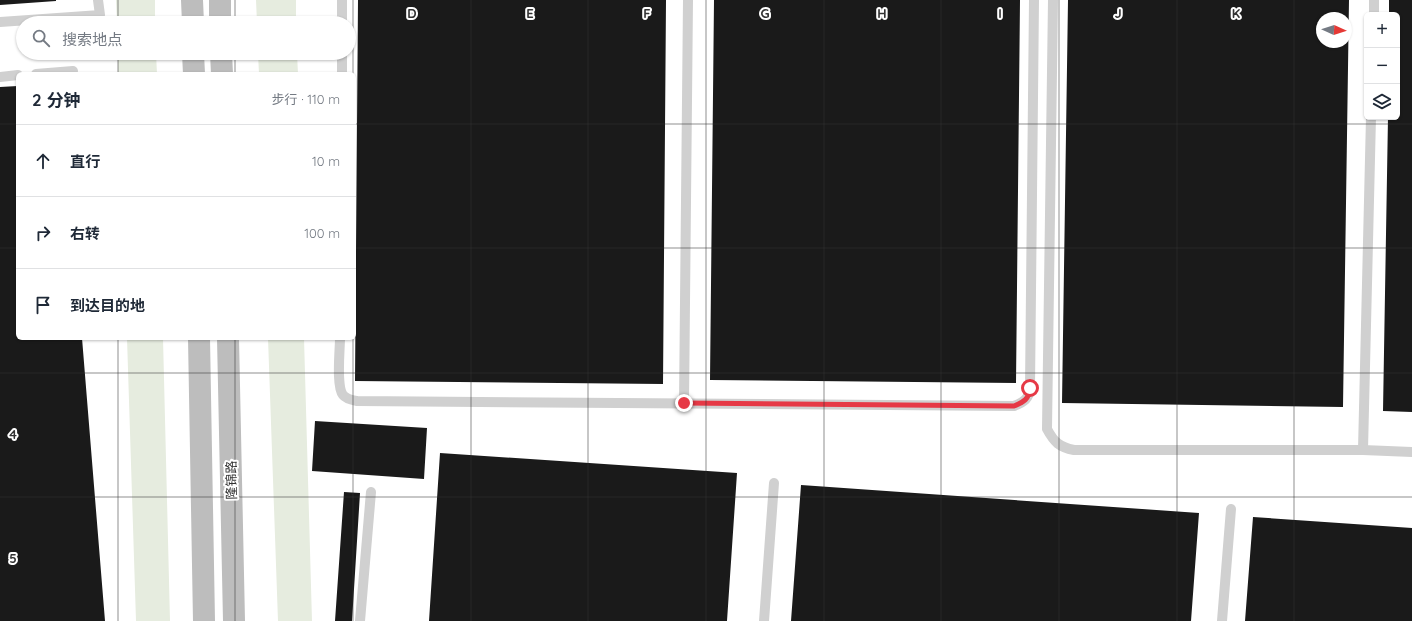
<!DOCTYPE html>
<html lang="zh">
<head>
<meta charset="utf-8">
<style>
	:root { --surface:#fff; --page:#f2f2f3; --text:#1f2937; --muted:#747a83; --line:#e0e1e3 }
	body { margin:0; font-family:Quicksand,"Noto Sans SC",sans-serif; background:var(--page); color:var(--text) }
	.controls { position:absolute; right:12px; top:12px; display:grid; overflow:hidden; border-radius:6px; box-shadow:0 1px 3px #0004 }
	.controls button { width:36px; height:36px; display:grid; place-items:center; padding:0; border:0; border-bottom:1px solid var(--line); background:var(--surface); color:var(--text); font:20px sans-serif }
	.compass { position:absolute; left:1316px; top:12px; width:36px; height:36px; border-radius:50%; background:var(--surface); box-shadow:0 1px 3px #0004; rotate:93deg }
	.stop { position:absolute; width:12px; height:12px; margin:-9px; border:3px solid #e63946; border-radius:50%; background:#fff }
	.stop.end { background:#e63946; border-color:#fff; box-shadow:0 1px 4px #0008 }
	.list { margin:0; padding:0; list-style:none }
	h2 { display:flex; justify-content:space-between; align-items:center; height:52px; margin:0; padding:0 16px; font-size:17px }
	h2 small { font-size:13px; font-weight:400; color:var(--muted) }
	.list li { display:grid; grid-template-columns:26px 1fr auto; gap:12px; align-items:center; box-sizing:border-box; height:72px; padding:0 16px; border-top:1px solid var(--line) }
	.list b { display:block; font-size:15px; white-space:nowrap }
	.list em { font-size:13px; font-style:normal; color:var(--muted) }
	.icon { flex:none; width:22px; height:22px; fill:none; stroke:currentColor; stroke-width:2; stroke-linecap:round; stroke-linejoin:round }
	.map { position:relative; flex:none; width:1412px; height:621px; overflow:hidden }
	.search { position:absolute; background:var(--surface); box-shadow:0 1px 3px #0004; left:16px; top:16px; width:340px; height:44px; display:flex; align-items:center; gap:10px; box-sizing:border-box; padding:0 14px; border-radius:22px; color:var(--muted); font-size:15px }
	.panel { position:absolute; background:var(--surface); box-shadow:0 1px 3px #0004; left:16px; top:72px; width:340px; height:268px; border-radius:6px }
	.map>svg:first-child { display:block }
</style>
</head>
<body>
<div class="map">
<svg width="1412" height="621" viewBox="0 0 1412 621">
	<rect width="100%" height="100%" fill="#fff"/>
	<path fill="#e6ecdf" d="M 116,0 L 155,0 L 155,23 L 117,23 Z
		M 256,0 L 296,0 L 296,23 L 257,23 Z
		M 118,53 L 156,53 L 157,74 L 118,74 Z
		M 258,53 L 297,53 L 298,74 L 259,74 Z
		M 127,338 L 163,338 L 170,621 L 136,621 Z
		M 268,338 L 304,338 L 312,621 L 278,621 Z"/>
	<path fill="#1a1a1a" fill-rule="evenodd" d="M 0,0 L 56,0 L 56,1 L 0,5 Z
		M 358,0 L 666,0 L 663,384 L 355,381 Z
		M 714,0 L 1020,0 L 1016,383 L 710,380 Z
		M 1068,0 L 1349,0 L 1343,407 L 1062,403 ZM 1322,18 L 1346,18 L 1346,42 L 1322,42 Z
		M 1389,0 L 1412,0 L 1412,412 L 1383,411 L 1388,117 L 1397,117 L 1397,15 L 1389,15 Z
		M 18,86 L 18,338 L 82,338 L 105,621 L 0,621 L 0,87 Z
		M 315,421 L 427,428 L 424,479 L 312,471 Z
		M 440,453 L 737,473 L 727,621 L 429,621 Z
		M 801,485 L 1199,513 L 1191,621 L 791,621 Z
		M 344,492 L 360,493 L 352,621 L 335,621 Z
		M 1253,517 L 1412,528 L 1412,621 L 1245,621 Z"/>
	<g fill="none" stroke-linecap="round" stroke-linejoin="round">
		<path stroke="#d0d0d0" stroke-width="10" d="M 1053,0 L 1047,429 C 1054,442 1059,447 1074,450 L 1363,450 L 1412,452
			M 1374,15 L 1374,0
			M 0,22 L 100,15 L 98,0
			M 342,23 L 342,0
			M 36,74 L 73,71
			M 342,74 L 342,53
			M 0,77 L 18,75
			M 340,338 C 340,350 336,386 343,395 C 346,399 352,400 357,401 L 1014,406 C 1024,402 1029,399 1030,388 L 1034,0
			M 684,403 L 688,0
			M 1363,450 L 1371,117
			M 360,621 L 371,492
			M 764,621 L 774,483
			M 1222,621 L 1231,509"/>
		<path stroke="#bdbdbd" stroke-width="22" d="M 192,0 L 193,23
			M 220,0 L 220,23
			M 193,53 L 194,74
			M 221,53 L 222,74
			M 199,338 L 204,621
			M 228,338 L 234,621"/>
	</g>
	<g fill="none" stroke-linecap="round" stroke-linejoin="round">
		<path stroke="#e63946" stroke-width="5" d="M 684,403 L 1014,406 C 1024,402 1029,399 1030,388"/>
	</g>
	<path fill="none" stroke="#333" stroke-width="1" stroke-opacity="0.55" d="M 118,0 L 118,23M 235,0 L 235,23M 353,0 L 353,74M 471,0 L 471,621M 588,0 L 588,621M 706,0 L 706,621M 824,0 L 824,621M 941,0 L 941,621M 1059,0 L 1059,621M 1177,0 L 1177,621M 1294,0 L 1294,621M 118,53 L 118,74M 235,53 L 235,74M 0,124 L 18,124M 354,124 L 1412,124M 0,248 L 18,248M 354,248 L 1412,248M 118,338 L 118,621M 235,338 L 235,621M 353,338 L 353,621M 0,373 L 1412,373M 0,497 L 1412,497"/>
	<g text-anchor="middle" dominant-baseline="central" stroke-width="4" stroke-linejoin="round" paint-order="stroke">
		<g font-size="13" fill="#333" stroke="#fff">
			<text transform="translate(231 480) rotate(-91)">隆锦路</text>
		</g>
	</g>
	<g font-size="13" text-anchor="middle" font-weight="bold" fill="#333" stroke="#fff" stroke-width="4" stroke-linejoin="round" paint-order="stroke">
		<text x="412" y="18">D</text>
		<text x="530" y="18">E</text>
		<text x="647" y="18">F</text>
		<text x="765" y="18">G</text>
		<text x="882" y="18">H</text>
		<text x="1000" y="18">I</text>
		<text x="1118" y="18">J</text>
		<text x="1236" y="18">K</text>
		<text x="13" y="439">4</text>
		<text x="13" y="563">5</text>
	</g>
</svg>
<div class="controls">
<button>+</button>
<button>−</button>
<button><svg class="icon" aria-label="layers" viewBox="0 0 24 24"><path d="M12 4l9 5-9 5-9-5zM3 14l9 5 9-5"/></svg></button>
</div>
<svg class="compass" viewBox="-18 -18 36 36"><path d="M0-13l5 13h-10z" fill="#e53935"/><path d="M0 13l5-13h-10z" fill="#747a83"/></svg>
<div class="stop" style="left:1030px;top:388px"></div>
<div class="stop end" style="left:684px;top:403px"></div>
<div class="search"><svg class="icon" aria-label="search" viewBox="0 0 24 24"><circle cx="10" cy="10" r="6"/><path d="M15 15l6 6"/></svg>搜索地点</div>
<section class="panel">
<h2>2 分钟<small>步行 · 110 m</small></h2>
<ul class="list">
<li><svg class="icon" aria-label="ahead" viewBox="0 0 24 24"><path d="M12 20V5M6 11l6-6 6 6"/></svg><div><b>直行</b></div><em>10 m</em></li>
<li><svg class="icon" aria-label="right" viewBox="0 0 24 24"><path d="M7 20v-9h11M14 6l5 5-5 5"/></svg><div><b>右转</b></div><em>100 m</em></li>
<li><svg class="icon" aria-label="arrive" viewBox="0 0 24 24"><path d="M6 21V4h12l-3 4 3 4H6"/></svg><div><b>到达目的地</b></div></li>
</ul>
</section>
</div>
</body>
</html>
